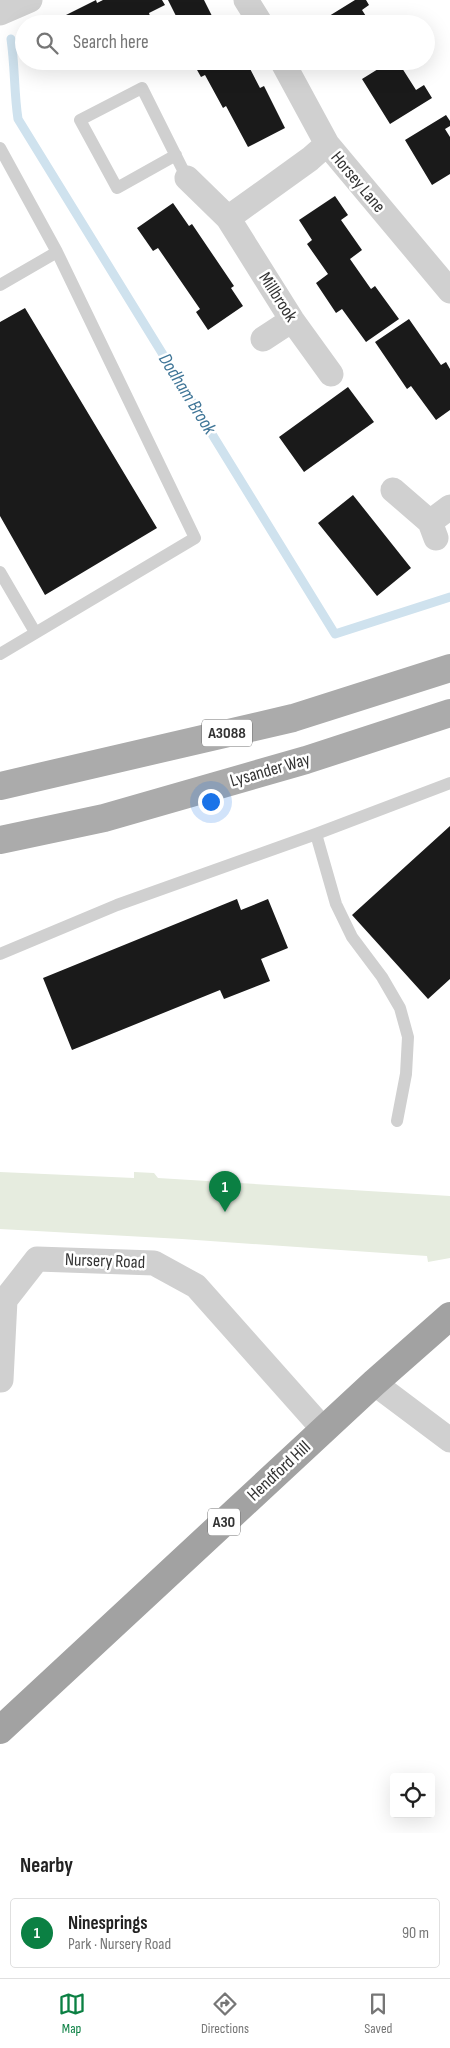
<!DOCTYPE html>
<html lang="en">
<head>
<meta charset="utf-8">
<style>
	:root { --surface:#fff; --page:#f6f6f6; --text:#222; --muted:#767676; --line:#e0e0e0; --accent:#0b8043 }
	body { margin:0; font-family:"Sofia Sans Condensed",sans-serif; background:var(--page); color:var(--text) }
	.controls { position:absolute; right:15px; bottom:15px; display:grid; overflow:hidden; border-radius:5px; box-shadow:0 5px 20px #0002 }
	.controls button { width:45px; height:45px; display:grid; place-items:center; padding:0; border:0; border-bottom:1px solid var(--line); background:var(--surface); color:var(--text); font:25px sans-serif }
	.you { position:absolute; left:210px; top:801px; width:18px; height:18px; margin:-12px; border:4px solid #fff; border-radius:50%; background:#1a73e8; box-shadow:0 0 0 8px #1a73e833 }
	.badge { display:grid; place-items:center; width:32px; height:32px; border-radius:50%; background:var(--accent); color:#fff; font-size:16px; font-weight:700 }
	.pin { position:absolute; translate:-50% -41px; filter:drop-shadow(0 1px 2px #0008) }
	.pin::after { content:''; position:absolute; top:26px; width:18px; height:15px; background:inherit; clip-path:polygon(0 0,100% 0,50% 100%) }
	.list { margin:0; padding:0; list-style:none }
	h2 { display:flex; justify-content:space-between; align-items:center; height:65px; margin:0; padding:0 20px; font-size:21px }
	h2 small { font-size:16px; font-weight:400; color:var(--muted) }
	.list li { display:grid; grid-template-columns:32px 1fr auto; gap:15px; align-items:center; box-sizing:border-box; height:70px; margin:0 10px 10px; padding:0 10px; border:1px solid var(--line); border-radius:5px }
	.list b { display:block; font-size:19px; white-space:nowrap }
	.list p { margin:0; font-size:16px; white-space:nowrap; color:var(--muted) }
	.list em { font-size:16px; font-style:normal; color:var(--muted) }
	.icon { flex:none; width:28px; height:28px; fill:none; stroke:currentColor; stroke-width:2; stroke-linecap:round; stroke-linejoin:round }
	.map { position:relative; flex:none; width:450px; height:1833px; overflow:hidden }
	.search { position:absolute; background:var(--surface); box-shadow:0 5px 20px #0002; left:15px; right:15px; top:15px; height:55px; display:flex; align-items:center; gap:12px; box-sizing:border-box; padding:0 18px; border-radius:28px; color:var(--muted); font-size:19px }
	.sheet { height:145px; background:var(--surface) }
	nav { display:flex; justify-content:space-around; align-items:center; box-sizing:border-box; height:70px; border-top:1px solid var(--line); background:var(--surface); font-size:14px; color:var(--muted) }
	nav a { display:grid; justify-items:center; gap:2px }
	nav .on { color:var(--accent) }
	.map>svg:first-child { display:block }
</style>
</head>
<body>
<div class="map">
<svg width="450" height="1833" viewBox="0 0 450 1833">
	<rect width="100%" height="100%" fill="#fff"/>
	<path fill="#e6ecdf" d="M 0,1172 L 134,1178 L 134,1172 L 154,1173 L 158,1178 L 450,1196 L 450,1258 L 428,1262 L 427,1256 L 182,1239 L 0,1229 Z"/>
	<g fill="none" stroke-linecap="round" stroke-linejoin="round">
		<path stroke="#cfe2ee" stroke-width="9" d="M 11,39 C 15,66 14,93 18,119 L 335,634 L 450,597"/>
	</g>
	<path fill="#1a1a1a" d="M 96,0 L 97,3 L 103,0 L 162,0 L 165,5 L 149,13 L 152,22 L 148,24 L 38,24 L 57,15 L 58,19 Z
		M 168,0 L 204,0 L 216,24 L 180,24 Z
		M 355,0 L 366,0 L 369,5 L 362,10 L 371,24 L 323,24 L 321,21 Z
		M 32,61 L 54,61 L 36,69 Z
		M 192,61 L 246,61 L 260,88 L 264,86 L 285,128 L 248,147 L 226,106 L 223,108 L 205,75 L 201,77 Z
		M 391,61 L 408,61 L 409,64 L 402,68 L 416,90 L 424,85 L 432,98 L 390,124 L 362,79 Z
		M 446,115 L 450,121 L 450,126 L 445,129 L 450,137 L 450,174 L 432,185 L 405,140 Z
		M 335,196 L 348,215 L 341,220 L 362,250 L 350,259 L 371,289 L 375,286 L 399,319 L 366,342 L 342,309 L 336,313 L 316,283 L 328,274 L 307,244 L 312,240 L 299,220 Z
		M 173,203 L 189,226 L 192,224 L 234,286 L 231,288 L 243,306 L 208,330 L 196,312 L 200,309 L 158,248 L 153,251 L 137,228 Z
		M 25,308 L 157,528 L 45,595 L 0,516 L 0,322 Z
		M 409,319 L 441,365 L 446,362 L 450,369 L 450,410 L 436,420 L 411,386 L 407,389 L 375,342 Z
		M 348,387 L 374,422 L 304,472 L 279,437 Z
		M 353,495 L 411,568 L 377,596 L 318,523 Z
		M 450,826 L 450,979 L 428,999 L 352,915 Z
		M 237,899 L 241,910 L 268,899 L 288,948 L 261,959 L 270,981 L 224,999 L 220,990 L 72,1050 L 43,978 Z"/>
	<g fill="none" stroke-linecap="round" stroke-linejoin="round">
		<path stroke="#d0d0d0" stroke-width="12" d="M 0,148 L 57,252 L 195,538 L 0,654
			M 176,155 L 117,188 L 80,120 L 142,88 L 187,178
			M 0,285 L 57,252
			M 0,572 L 35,632
			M 316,834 L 336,904 L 352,937 L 382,977 L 400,1008 L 408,1037 L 406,1074 L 397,1121
			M 0,954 L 117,905 L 316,834 L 450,783"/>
		<path stroke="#d0d0d0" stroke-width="25" d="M 246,0 L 261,24
			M 0,13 L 30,0
			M 282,61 L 327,144 L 450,291
			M 187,178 L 228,218 L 292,320 L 331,374
			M 228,218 L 310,159 L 327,144
			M 263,339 L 292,320
			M 393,490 L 430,522 L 436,538
			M 430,522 L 450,507
			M 1,1380 L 5,1300 L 37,1259 L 154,1263 L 196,1286 L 324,1430
			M 374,1383 L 450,1440"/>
		<path stroke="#ababab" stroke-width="28" d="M 0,786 L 293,718 L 450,668
			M 0,840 L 104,818 L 306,760 L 450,713"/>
		<path stroke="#a2a2a2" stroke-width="28" d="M 0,1730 L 374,1383 L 450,1316"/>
	</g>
	<g text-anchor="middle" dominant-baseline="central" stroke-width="5" stroke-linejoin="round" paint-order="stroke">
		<g fill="#fff" stroke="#707070" stroke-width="1">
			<rect x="202" y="719.5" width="50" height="27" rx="4"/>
			<rect x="208" y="1508.5" width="32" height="27" rx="4"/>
		</g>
		<g font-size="16" font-weight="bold" fill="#333">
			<text x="227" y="733">A3088</text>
			<text x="224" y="1522">A30</text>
		</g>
		<g font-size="18" fill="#333" stroke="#fff">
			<text transform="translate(358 182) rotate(50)">Horsey Lane</text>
			<text transform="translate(278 297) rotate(57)">Millbrook</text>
			<text transform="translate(270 770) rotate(-16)">Lysander Way</text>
			<text transform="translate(105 1261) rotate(2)">Nursery Road</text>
			<text transform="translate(279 1471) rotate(-43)">Hendford Hill</text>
		</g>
		<g font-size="19" font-style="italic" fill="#3f7597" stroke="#fff">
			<text transform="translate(187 394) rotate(58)">Dodham Brook</text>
		</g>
	</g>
</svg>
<div class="controls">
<button><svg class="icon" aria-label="locate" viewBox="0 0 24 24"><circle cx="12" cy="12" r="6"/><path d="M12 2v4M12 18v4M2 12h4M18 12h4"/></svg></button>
</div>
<div class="you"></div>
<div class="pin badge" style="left:225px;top:1212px">1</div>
<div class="search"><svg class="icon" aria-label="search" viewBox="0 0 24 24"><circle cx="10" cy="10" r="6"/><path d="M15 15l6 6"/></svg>Search here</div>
</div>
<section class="sheet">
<h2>Nearby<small></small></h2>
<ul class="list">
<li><span class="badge">1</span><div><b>Ninesprings</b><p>Park · Nursery Road</p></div><em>90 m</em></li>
</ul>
</section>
<nav>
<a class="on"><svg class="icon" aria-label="map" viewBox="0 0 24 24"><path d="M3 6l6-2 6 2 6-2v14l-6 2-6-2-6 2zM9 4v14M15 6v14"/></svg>Map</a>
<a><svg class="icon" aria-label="directions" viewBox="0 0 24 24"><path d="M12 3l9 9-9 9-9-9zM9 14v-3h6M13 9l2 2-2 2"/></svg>Directions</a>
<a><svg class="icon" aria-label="saved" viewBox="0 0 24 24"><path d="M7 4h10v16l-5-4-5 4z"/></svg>Saved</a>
</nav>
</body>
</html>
